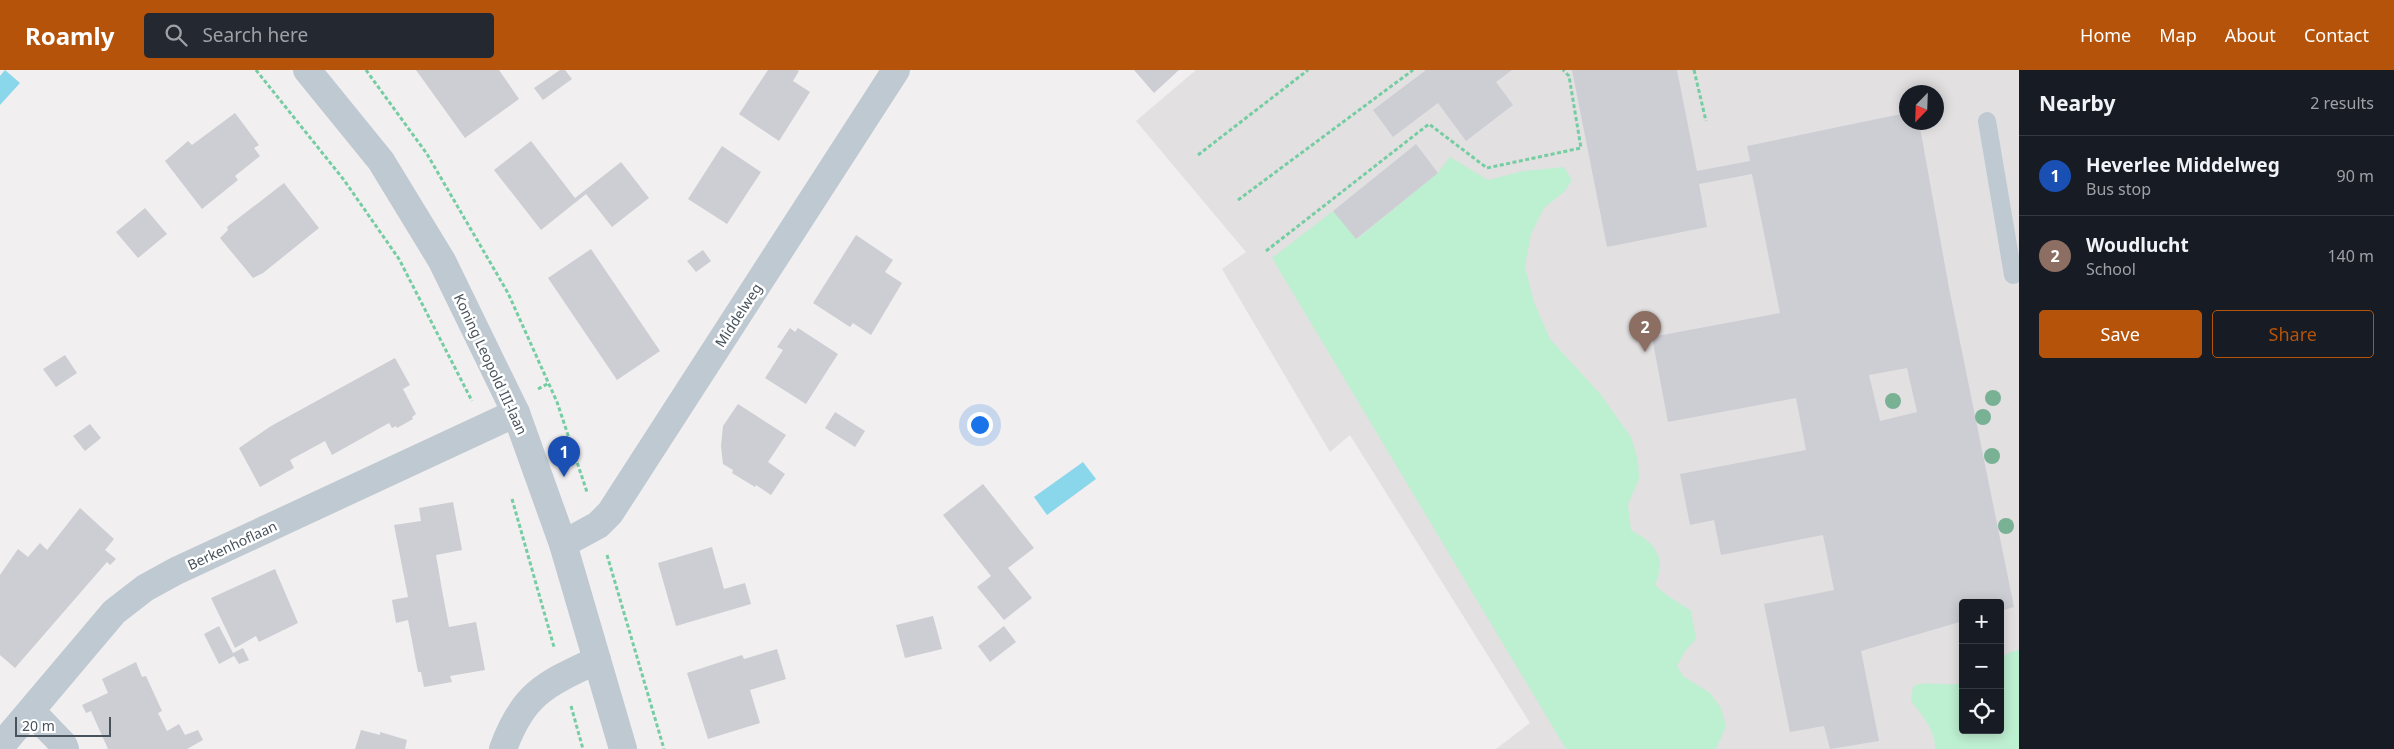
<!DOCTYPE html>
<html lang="en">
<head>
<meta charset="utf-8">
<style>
	:root { --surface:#171b24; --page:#242831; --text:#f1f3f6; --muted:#9ea1a6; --line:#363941; --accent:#b45309 }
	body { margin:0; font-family:"Noto Sans",sans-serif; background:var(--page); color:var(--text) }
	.controls { position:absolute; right:15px; bottom:15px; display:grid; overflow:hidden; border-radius:5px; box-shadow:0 2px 12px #0003 }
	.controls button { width:45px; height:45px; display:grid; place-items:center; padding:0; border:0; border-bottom:1px solid var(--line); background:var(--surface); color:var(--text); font:25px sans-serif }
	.compass { position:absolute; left:1899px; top:15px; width:45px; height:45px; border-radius:50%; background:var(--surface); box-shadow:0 2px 12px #0003; rotate:203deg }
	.scale { position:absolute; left:15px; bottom:12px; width:96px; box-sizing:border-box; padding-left:5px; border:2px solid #47525c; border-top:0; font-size:14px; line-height:18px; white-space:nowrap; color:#47525c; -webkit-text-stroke:4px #fff; paint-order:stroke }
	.you { position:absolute; left:979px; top:354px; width:18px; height:18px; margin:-12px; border:4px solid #fff; border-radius:50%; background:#1a73e8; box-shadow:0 0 0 8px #1a73e833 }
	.badge { display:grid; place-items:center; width:32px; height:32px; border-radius:50%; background:var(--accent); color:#fff; font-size:16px; font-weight:700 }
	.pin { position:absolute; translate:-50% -41px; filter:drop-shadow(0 1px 2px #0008) }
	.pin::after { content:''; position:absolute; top:26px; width:18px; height:15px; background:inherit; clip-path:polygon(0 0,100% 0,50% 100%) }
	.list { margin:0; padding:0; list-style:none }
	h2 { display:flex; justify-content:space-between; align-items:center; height:65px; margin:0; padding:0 20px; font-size:21px }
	h2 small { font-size:16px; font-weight:400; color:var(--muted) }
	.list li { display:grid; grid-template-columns:32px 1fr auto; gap:15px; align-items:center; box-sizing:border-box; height:80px; padding:0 20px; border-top:1px solid var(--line) }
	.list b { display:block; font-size:19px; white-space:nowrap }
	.list p { margin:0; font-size:16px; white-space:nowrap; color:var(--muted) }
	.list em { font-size:16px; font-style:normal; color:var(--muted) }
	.actions { display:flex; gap:10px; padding:15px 20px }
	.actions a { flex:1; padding:11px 0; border:1px solid var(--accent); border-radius:5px; text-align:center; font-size:18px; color:var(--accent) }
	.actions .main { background:var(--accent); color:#fff }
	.icon { flex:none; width:28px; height:28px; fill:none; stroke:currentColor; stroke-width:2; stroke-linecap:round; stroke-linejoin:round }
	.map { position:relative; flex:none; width:2019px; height:679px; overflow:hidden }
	header { display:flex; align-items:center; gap:30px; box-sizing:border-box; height:70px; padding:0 25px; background:var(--accent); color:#fff }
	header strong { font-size:24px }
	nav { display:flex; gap:28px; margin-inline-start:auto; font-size:18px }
	.search { width:350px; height:45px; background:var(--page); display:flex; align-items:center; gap:12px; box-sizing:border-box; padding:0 18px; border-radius:5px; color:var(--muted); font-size:19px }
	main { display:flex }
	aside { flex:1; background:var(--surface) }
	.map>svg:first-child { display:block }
</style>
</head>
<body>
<header>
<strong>Roamly</strong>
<div class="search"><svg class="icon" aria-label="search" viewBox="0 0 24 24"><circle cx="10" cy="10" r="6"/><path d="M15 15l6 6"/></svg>Search here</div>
<nav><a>Home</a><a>Map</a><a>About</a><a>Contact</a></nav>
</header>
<main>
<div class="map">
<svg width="2019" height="679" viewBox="0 0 2019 679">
	<rect width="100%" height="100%" fill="#f1efef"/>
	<path fill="#e2e0e1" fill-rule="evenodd" d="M 1196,0 L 2019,0 L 2019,679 L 1496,679 L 1530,653 L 1350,365 L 1330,382 L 1222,199 L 1246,182 L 1136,51 ZM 1906,22 L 1936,22 L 1936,52 L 1906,52 ZM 1963,533 L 2000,533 L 2000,660 L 1963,660 Z"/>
	<path fill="#bdefd1" d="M 1450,87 L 1488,110 L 1524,101 L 1564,97 L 1572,110 L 1565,121 L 1544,138 L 1531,164 L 1525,197 L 1534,232 L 1550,269 L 1601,325 L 1631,367 L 1638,390 L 1639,409 L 1628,434 L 1631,460 C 1656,474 1667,487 1655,515 C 1666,526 1679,532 1691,541 L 1696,569 L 1685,581 L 1677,596 L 1683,606 L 1710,623 L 1721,638 L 1726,656 L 1716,679 L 1566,679 L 1272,188 L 1333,141 L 1357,169 L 1438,103 Z
		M 2019,580 L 2019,679 L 1935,679 C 1936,661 1922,645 1911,631 L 1913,616 C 1929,610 1946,617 1963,613 L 1963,660 L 2000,660 L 2000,588 L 2010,582 Z"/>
	<path fill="#8ad7ec" d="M 5,0 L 20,13 L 0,35 L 0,6 Z
		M 1083,392 L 1096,409 L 1047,445 L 1034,427 Z"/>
	<path fill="#ccced4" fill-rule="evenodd" d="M 416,0 L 499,0 L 519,29 L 465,68 Z
		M 560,0 L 565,0 L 572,9 L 543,30 L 534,18 Z
		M 768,0 L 797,0 L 799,1 L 793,11 L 810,22 L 779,71 L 739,44 Z
		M 1134,0 L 1179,0 L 1154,23 Z
		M 1426,0 L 1512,0 L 1496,12 L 1513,35 L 1466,71 L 1438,33 L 1393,67 L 1373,40 Z
		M 1572,0 L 1677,0 L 1697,101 L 1750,91 L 1747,76 L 1906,43 L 1906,52 L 1919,52 L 1949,218 L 2014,537 L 2000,541 L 2000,533 L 1963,533 L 1963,551 L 1861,581 L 1879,671 L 1830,679 L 1824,656 L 1790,662 L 1764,534 L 1834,520 L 1823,465 L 1721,485 L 1714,450 L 1690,455 L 1680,404 L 1806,380 L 1796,328 L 1668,352 L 1652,267 L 1780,243 L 1752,104 L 1699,114 L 1707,157 L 1607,177 ZM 1907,298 L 1917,342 L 1880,351 L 1869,305 Z
		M 235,43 L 259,75 L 254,78 L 260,86 L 235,106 L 238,110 L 202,139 L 165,91 L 188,71 L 192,75 Z
		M 531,71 L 575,128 L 621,92 L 649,128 L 612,157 L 586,124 L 541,160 L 494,100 Z
		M 1416,74 L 1438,103 L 1356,169 L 1333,141 Z
		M 722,76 L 761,102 L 727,154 L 688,129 Z
		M 284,113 L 319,158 L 263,203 L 253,208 L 220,168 L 228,160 L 227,157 Z
		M 145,138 L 167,164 L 138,188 L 116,162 Z
		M 856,165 L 893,190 L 885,202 L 902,213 L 871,265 L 853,253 L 850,257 L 813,233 Z
		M 591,179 L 660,281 L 617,310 L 548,208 Z
		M 703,180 L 711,191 L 696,202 L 687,191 Z
		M 790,258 L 795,262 L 798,258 L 838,284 L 806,334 L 765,308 L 783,280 L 777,277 Z
		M 65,285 L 77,303 L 56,317 L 43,299 Z
		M 395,288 L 410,315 L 403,319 L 416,344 L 412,347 L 413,349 L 397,358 L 396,356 L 392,358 L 389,353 L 332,385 L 325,371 L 290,390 L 294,398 L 260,417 L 239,378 L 271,356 Z
		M 738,334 L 786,365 L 768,392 L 785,404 L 771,425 L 756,415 L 755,417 L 732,403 L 733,400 L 723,394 L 721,376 L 723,356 Z
		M 835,342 L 865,361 L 855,377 L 825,358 Z
		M 90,354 L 101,368 L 85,381 L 73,366 Z
		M 983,414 L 1034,478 L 1008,498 L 1032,528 L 1004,550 L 977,517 L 991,506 L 943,445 Z
		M 453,432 L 462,480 L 436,485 L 442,520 L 449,557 L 476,552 L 485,600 L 450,606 L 452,612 L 424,617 L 421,602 L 418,602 L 408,550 L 396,553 L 392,530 L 408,527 L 394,455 L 421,451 L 419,438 Z
		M 80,438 L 114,469 L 105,480 L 116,489 L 110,495 L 107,492 L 15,598 L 0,585 L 0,505 L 18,479 L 28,487 L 40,473 L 47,480 Z
		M 712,477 L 724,519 L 745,513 L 751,534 L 676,556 L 658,493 Z
		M 275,499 L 298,553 L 259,572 L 256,566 L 235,578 L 211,528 Z
		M 933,546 L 942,579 L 905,588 L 896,555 Z
		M 219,556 L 233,583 L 243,578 L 249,590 L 239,594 L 234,586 L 219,594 L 204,564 Z
		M 1004,556 L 1016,572 L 990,592 L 978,576 Z
		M 777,579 L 786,609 L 750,620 L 760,653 L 708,669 L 687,603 L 742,585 L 744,589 Z
		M 136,592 L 142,607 L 146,606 L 162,641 L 158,643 L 167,661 L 179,654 L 185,665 L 198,660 L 203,670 L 187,679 L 108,679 L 91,641 L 86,643 L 82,635 L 108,623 L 102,609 Z
		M 361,660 L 380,665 L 380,662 L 407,670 L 405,679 L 355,679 Z"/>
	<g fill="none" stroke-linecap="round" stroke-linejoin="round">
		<path stroke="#75cda3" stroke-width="3" stroke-dasharray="4 2.5" stroke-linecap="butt" d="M 256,0 L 344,110 L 399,189 L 472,331
			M 366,0 L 427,84 L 508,223 L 557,332 L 587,422
			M 1694,0 L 1706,51
			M 1198,85 L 1308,0
			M 1238,130 L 1413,0
			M 1266,181 L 1429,54 L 1487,98 L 1581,78 L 1569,6 L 1563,0
			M 538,319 L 549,313
			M 512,429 L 554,577
			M 607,485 L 664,679
			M 571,636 L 583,679"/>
		<path stroke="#bfc9d1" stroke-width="18" d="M 1987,51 L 2013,205"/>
		<path stroke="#bfc9d1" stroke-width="28" d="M 563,474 L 598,455 L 610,443 L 896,0
			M 31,641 L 63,674 L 65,679
			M 0,677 L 114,542 L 145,518 L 176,501 L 516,343
			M 503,679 C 523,623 546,614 597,590"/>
		<path stroke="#bfc9d1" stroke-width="28" d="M 307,0 L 381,91 L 442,191 L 516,343 L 563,474 L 623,679"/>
	</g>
	<g fill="#79b195">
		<circle cx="1993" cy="328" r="8"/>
		<circle cx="1893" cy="331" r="8"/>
		<circle cx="1983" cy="347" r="8"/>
		<circle cx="1992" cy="386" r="8"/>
		<circle cx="2006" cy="456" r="8"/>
	</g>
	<g text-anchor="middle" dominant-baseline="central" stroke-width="5" stroke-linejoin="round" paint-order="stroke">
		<g font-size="14" fill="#47525c" stroke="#fff">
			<text transform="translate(738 245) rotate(-57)">Middelweg</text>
			<text transform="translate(491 294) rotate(65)">Koning Leopold III-laan</text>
			<text transform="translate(232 475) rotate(-25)">Berkenhoflaan</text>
		</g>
	</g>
</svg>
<div class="controls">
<button>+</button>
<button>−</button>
<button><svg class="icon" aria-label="locate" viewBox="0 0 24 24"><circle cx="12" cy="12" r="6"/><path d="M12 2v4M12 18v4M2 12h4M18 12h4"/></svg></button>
</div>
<svg class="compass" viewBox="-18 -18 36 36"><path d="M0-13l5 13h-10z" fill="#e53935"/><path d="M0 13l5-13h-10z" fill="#9ea1a6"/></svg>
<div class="scale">20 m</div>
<div class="you"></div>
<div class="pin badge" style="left:564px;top:407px;background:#1a4fb4">1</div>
<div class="pin badge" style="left:1645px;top:282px;background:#8d6e63">2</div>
</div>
<aside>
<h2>Nearby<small>2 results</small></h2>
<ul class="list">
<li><span class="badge" style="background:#1a4fb4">1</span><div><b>Heverlee Middelweg</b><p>Bus stop</p></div><em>90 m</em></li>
<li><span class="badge" style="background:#8d6e63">2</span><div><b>Woudlucht</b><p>School</p></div><em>140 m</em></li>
</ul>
<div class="actions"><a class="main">Save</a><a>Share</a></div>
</aside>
</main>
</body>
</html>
